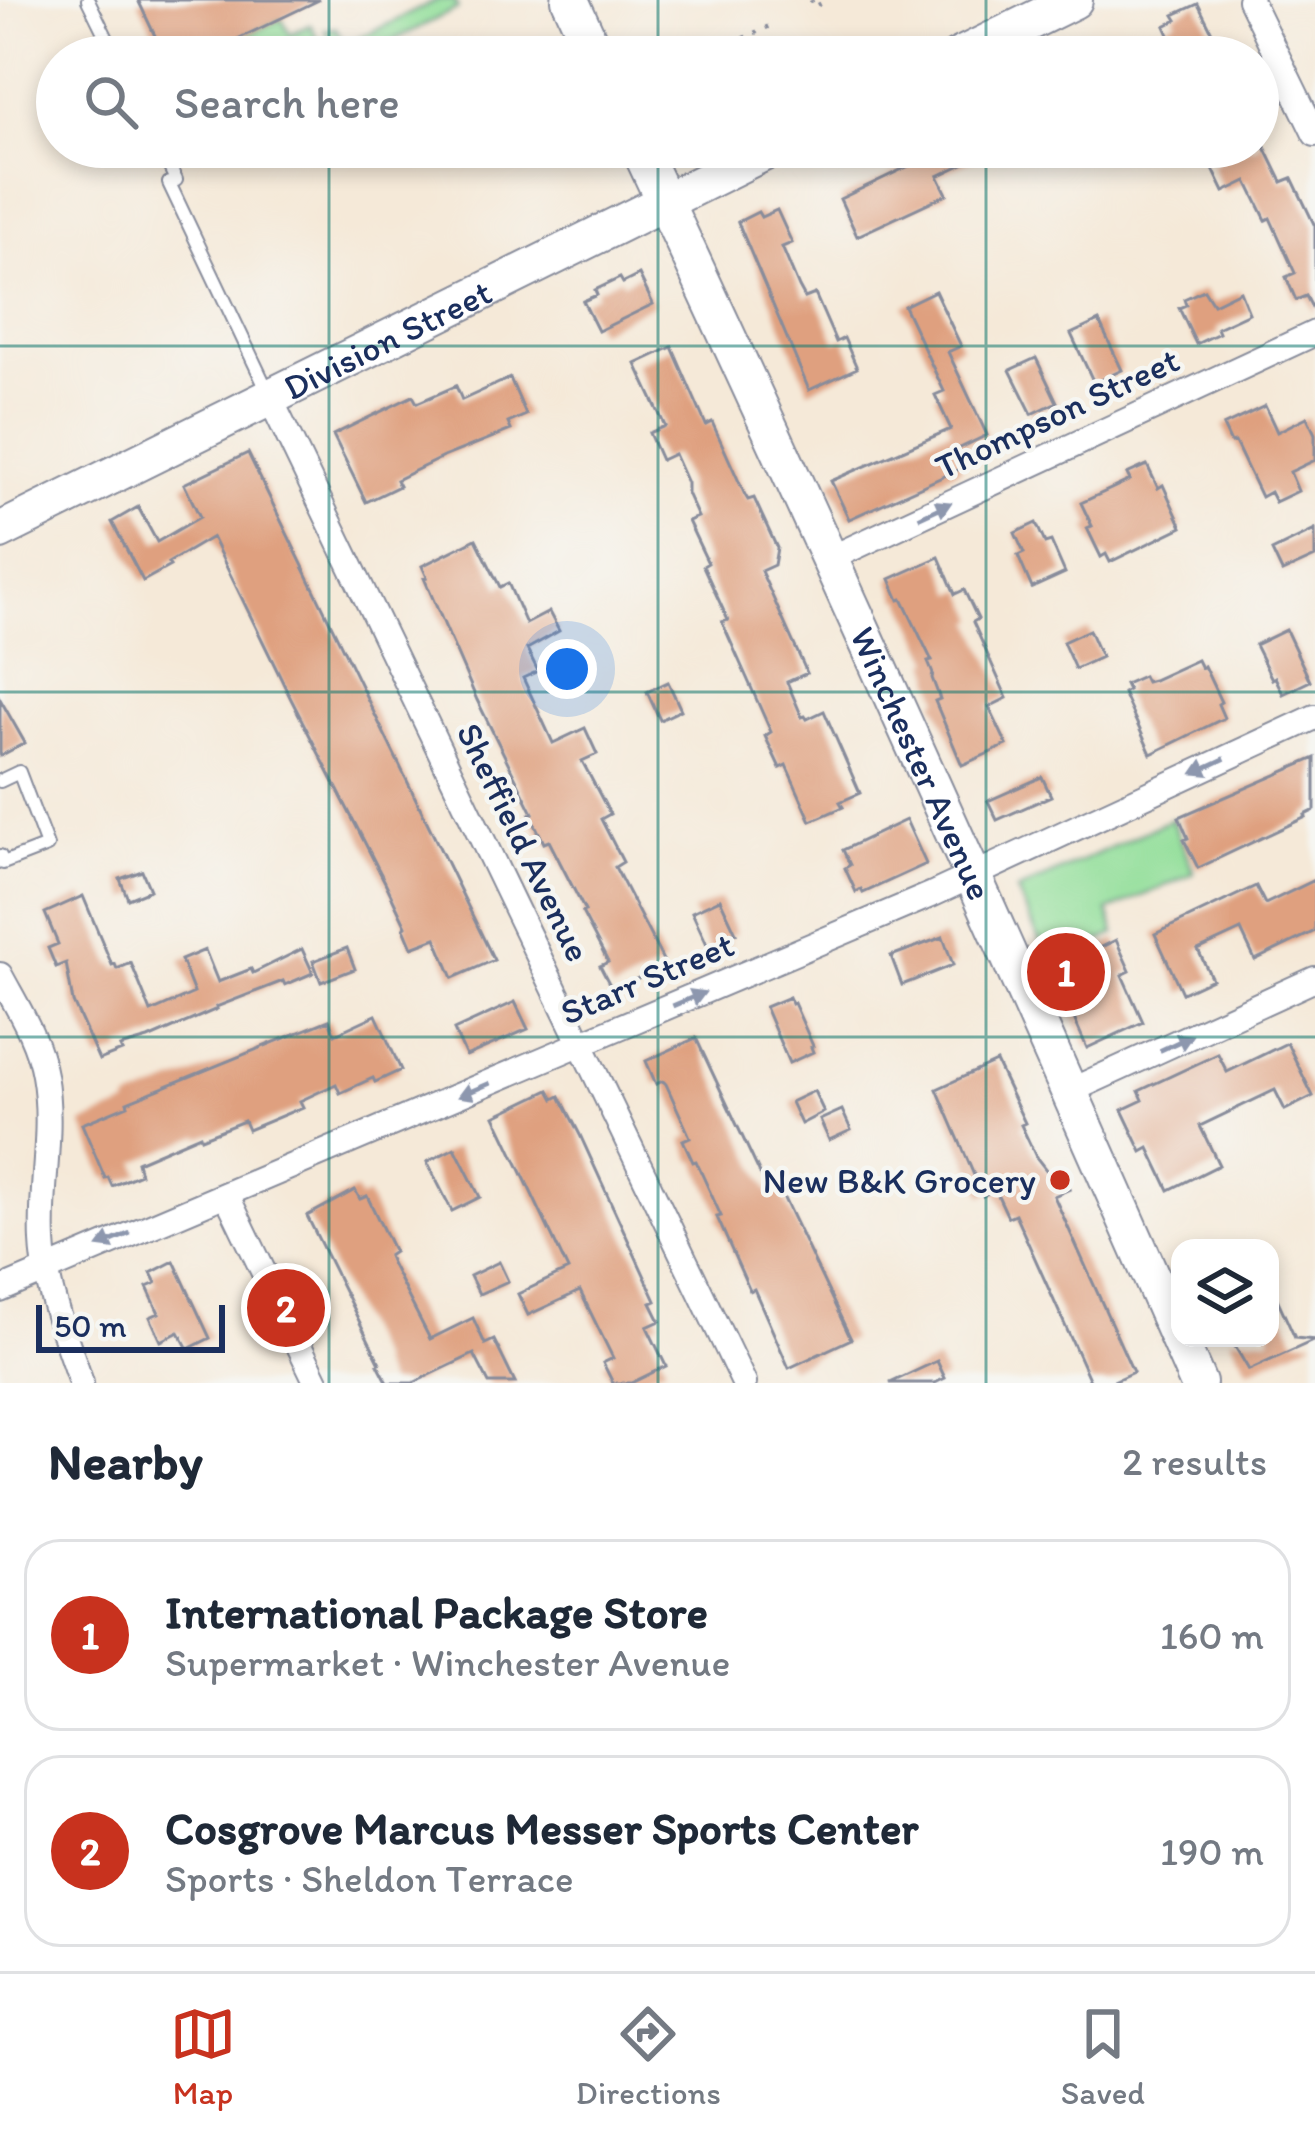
<!DOCTYPE html>
<html lang="en">
<head>
<meta charset="utf-8">
<style>
	:root { --surface:#fff; --page:#f6f6f7; --text:#1f2937; --muted:#747a83; --line:#e0e1e3; --accent:#c8321e }
	body { margin:0; font-family:Itim,sans-serif; background:var(--page); color:var(--text) }
	.controls { position:absolute; right:36px; bottom:36px; display:grid; overflow:hidden; border-radius:24px; box-shadow:0 6px 18px #0003 }
	.controls button { width:108px; height:108px; display:grid; place-items:center; padding:0; border:0; border-bottom:3px solid var(--line); background:var(--surface); color:var(--text); font:60px sans-serif }
	.scale { position:absolute; left:36px; bottom:30px; width:189px; box-sizing:border-box; padding-left:12px; border:6px solid #1b2f5e; border-top:0; font-size:33px; line-height:42px; white-space:nowrap; color:#1b2f5e; -webkit-text-stroke:9px #f6f6f2; paint-order:stroke }
	.you { position:absolute; left:567px; top:669px; width:42px; height:42px; margin:-30px; border:9px solid #fff; border-radius:50%; background:#1a73e8; box-shadow:0 0 0 18px #1a73e833 }
	.badge { display:grid; place-items:center; width:78px; height:78px; border-radius:50%; background:var(--accent); color:#fff; font-size:39px; font-weight:700 }
	.pin { position:absolute; translate:-50% -50%; border:6px solid #fff; box-shadow:0 3px 12px #0006 }
	.list { margin:0; padding:0; list-style:none }
	h2 { display:flex; justify-content:space-between; align-items:center; height:156px; margin:0; padding:0 48px; font-size:51px }
	h2 small { font-size:39px; font-weight:400; color:var(--muted) }
	.list li { display:grid; grid-template-columns:78px 1fr auto; gap:36px; align-items:center; box-sizing:border-box; height:192px; margin:0 24px 24px; padding:0 24px; border:3px solid var(--line); border-radius:36px }
	.list b { display:block; font-size:45px; white-space:nowrap }
	.list p { margin:0; font-size:39px; white-space:nowrap; color:var(--muted) }
	.list em { font-size:39px; font-style:normal; color:var(--muted) }
	.icon { flex:none; width:66px; height:66px; fill:none; stroke:currentColor; stroke-width:2; stroke-linecap:round; stroke-linejoin:round }
	.map { position:relative; flex:none; width:1315px; height:1383px; overflow:hidden }
	.search { position:absolute; background:var(--surface); box-shadow:0 6px 18px #0003; left:36px; right:36px; top:36px; height:132px; display:flex; align-items:center; gap:30px; box-sizing:border-box; padding:0 42px; border-radius:66px; color:var(--muted); font-size:45px }
	.sheet { height:588px; background:var(--surface) }
	nav { display:flex; justify-content:space-around; align-items:center; box-sizing:border-box; height:168px; border-top:3px solid var(--line); background:var(--surface); font-size:33px; color:var(--muted) }
	nav a { display:grid; justify-items:center; gap:6px }
	nav .on { color:var(--accent) }
	.map>svg:first-child { display:block }
</style>
</head>
<body>
<div class="map">
<svg width="1315" height="1383" viewBox="0 0 1315 1383">
	<rect width="100%" height="100%" fill="#f6f6f2"/>
	<filter id="ink" filterUnits="userSpaceOnUse"><feTurbulence type="fractalNoise" baseFrequency=".00833" numOctaves="2"/><feDisplacementMap in="SourceGraphic" scale="24" xChannelSelector="R" yChannelSelector="G"/><feConvolveMatrix kernelMatrix="1 2 1 2 8 2 1 2 1" color-interpolation-filters="sRGB"/></filter>
	<filter id="wash" filterUnits="userSpaceOnUse"><feTurbulence type="fractalNoise" baseFrequency=".004" numOctaves="4" result="noise"/><feDisplacementMap in="SourceGraphic" scale="48" xChannelSelector="R" yChannelSelector="G"/><feGaussianBlur stdDeviation="2.7" result="paint"/><feColorMatrix in="noise" values="0 0 0 0 0 0 0 0 0 0 0 0 0 0 0 0 0 1.4 0 .05"/><feComposite in="paint" operator="in"/></filter>
	<g filter="url(#wash)">
		<rect width="100%" height="100%" fill="#f5e9d8"/>
		<path fill="#94df9b" stroke="#58877c" stroke-width="3" d="M 438,0 L 454,0 L 458,8 L 360,57 L 337,57 L 325,30 L 336,28 L 345,45 Z
			M 282,19 L 290,34 L 311,25 L 326,57 L 201,57 Z
			M 1172,819 L 1194,873 L 1108,911 L 1115,934 L 1050,963 L 1017,891 Z"/>
		<g id="blocks">
			<path fill="#dfa07f" d="M 138,0 L 319,0 L 200,57 L 165,57 Z
				M 1198,4 L 1216,40 L 1224,57 L 1179,57 L 1165,26 L 1177,20 L 1174,15 Z
				M 1262,141 L 1282,182 L 1292,178 L 1315,226 L 1315,313 L 1306,296 L 1296,300 L 1286,277 L 1295,273 L 1270,218 L 1266,220 L 1247,181 L 1224,192 L 1211,165 L 1248,147 L 1258,147 L 1258,142 Z
				M 908,147 L 999,147 L 938,176 L 947,194 L 857,236 L 840,199 L 915,163 Z
				M 777,210 L 792,243 L 782,247 L 799,287 L 805,298 L 815,294 L 836,342 L 844,338 L 857,368 L 809,390 L 738,222 L 758,212 L 761,217 Z
				M 639,275 L 653,304 L 598,331 L 583,301 L 597,295 L 595,290 L 620,278 L 623,283 Z
				M 1204,290 L 1213,304 L 1240,291 L 1249,313 L 1217,328 L 1219,333 L 1196,344 L 1179,308 L 1186,305 L 1184,299 Z
				M 935,291 L 961,346 L 948,352 L 987,435 L 954,451 L 962,468 L 849,519 L 831,481 L 951,429 L 935,395 L 944,391 L 904,306 Z
				M 1099,321 L 1122,370 L 1094,383 L 1071,334 Z
				M 672,347 L 706,425 L 712,422 L 745,495 L 748,500 L 754,498 L 777,548 L 774,565 L 761,571 L 807,673 L 787,682 L 802,717 L 805,716 L 807,719 L 824,711 L 860,793 L 840,802 L 843,807 L 811,821 L 786,765 L 780,768 L 765,736 L 771,732 L 722,622 L 728,620 L 703,566 L 708,563 L 688,521 L 698,517 L 687,493 L 687,483 L 674,454 L 661,460 L 649,433 L 665,426 L 636,364 Z
				M 1036,358 L 1057,402 L 1032,414 L 1010,370 Z
				M 510,378 L 526,415 L 508,423 L 511,430 L 443,457 L 396,480 L 399,486 L 366,502 L 333,435 L 413,396 L 417,403 L 456,386 L 462,400 Z
				M 1265,406 L 1277,432 L 1307,417 L 1315,434 L 1315,460 L 1290,472 L 1298,491 L 1275,502 L 1270,492 L 1261,497 L 1235,442 L 1231,443 L 1223,426 Z
				M 248,453 L 494,960 L 453,978 L 436,938 L 412,947 L 404,928 L 406,926 L 385,882 L 291,699 L 212,537 L 168,563 L 170,566 L 143,581 L 112,522 L 138,507 L 157,542 L 200,517 L 184,484 Z
				M 1147,465 L 1158,488 L 1163,485 L 1182,527 L 1110,562 L 1106,554 L 1101,557 L 1087,528 L 1092,526 L 1081,503 L 1130,480 L 1127,474 Z
				M 1036,523 L 1045,543 L 1051,541 L 1065,573 L 1032,588 L 1018,556 L 1024,553 L 1015,533 Z
				M 1315,530 L 1315,557 L 1282,572 L 1272,551 Z
				M 476,539 L 500,587 L 508,583 L 526,624 L 549,612 L 559,631 L 527,649 L 538,671 L 523,678 L 553,743 L 585,728 L 597,754 L 582,761 L 610,814 L 601,819 L 623,862 L 615,867 L 665,964 L 613,991 L 600,966 L 608,962 L 582,912 L 585,911 L 549,841 L 544,843 L 530,814 L 533,813 L 477,700 L 424,578 L 427,577 L 422,566 Z
				M 939,557 L 955,594 L 964,590 L 978,619 L 973,622 L 1007,698 L 989,707 L 1007,745 L 962,765 L 935,701 L 940,699 L 932,678 L 933,674 L 928,662 L 932,661 L 902,599 L 899,600 L 890,579 Z
				M 1089,630 L 1101,657 L 1075,669 L 1063,642 Z
				M 1286,630 L 1310,681 L 1283,694 L 1275,677 L 1272,679 L 1255,645 Z
				M 1197,660 L 1201,668 L 1204,666 L 1221,702 L 1218,704 L 1224,718 L 1151,754 L 1123,693 L 1128,690 L 1125,684 L 1143,676 L 1146,682 L 1153,680 Z
				M 668,682 L 681,710 L 660,720 L 647,692 Z
				M 0,699 L 25,743 L 0,756 Z
				M 1315,758 L 1315,810 L 1305,815 L 1306,817 L 1198,868 L 1184,840 L 1188,838 L 1179,817 Z
				M 1042,777 L 1051,796 L 997,820 L 988,801 Z
				M 906,820 L 926,864 L 863,893 L 861,889 L 856,892 L 845,868 L 850,865 L 843,850 Z
				M 142,871 L 150,890 L 128,899 L 120,879 Z
				M 1315,880 L 1315,931 L 1255,960 L 1241,930 L 1198,950 L 1212,979 L 1182,993 L 1155,934 L 1256,886 L 1265,904 Z
				M 83,896 L 112,965 L 115,964 L 117,969 L 131,963 L 151,1012 L 194,993 L 181,960 L 205,950 L 218,982 L 251,969 L 253,973 L 302,949 L 313,973 L 285,985 L 283,981 L 216,1007 L 217,1009 L 148,1039 L 120,1047 L 122,1051 L 99,1060 L 73,1002 L 66,963 L 56,967 L 48,948 L 58,944 L 45,913 Z
				M 720,899 L 736,933 L 727,937 L 730,944 L 711,953 L 692,912 Z
				M 943,937 L 953,965 L 902,985 L 891,956 Z
				M 1116,940 L 1130,971 L 1122,975 L 1143,1022 L 1087,1048 L 1051,966 L 1077,954 L 1079,958 Z
				M 347,948 L 355,969 L 321,982 L 313,961 Z
				M 789,997 L 792,1004 L 794,1003 L 813,1046 L 811,1047 L 813,1052 L 789,1063 L 765,1007 Z
				M 515,1002 L 528,1029 L 466,1056 L 454,1030 Z
				M 376,1015 L 401,1070 L 375,1082 L 373,1078 L 340,1093 L 336,1084 L 300,1101 L 303,1107 L 248,1130 L 244,1121 L 201,1138 L 200,1135 L 137,1162 L 140,1174 L 112,1186 L 108,1177 L 105,1178 L 82,1124 L 128,1105 L 127,1102 L 329,1020 L 335,1034 Z
				M 696,1038 L 769,1193 L 779,1188 L 851,1339 L 789,1368 L 754,1289 L 750,1291 L 717,1217 L 721,1216 L 696,1161 L 693,1162 L 683,1140 L 690,1137 L 666,1084 L 663,1081 L 656,1084 L 646,1061 Z
				M 1287,1043 L 1313,1096 L 1285,1110 L 1275,1090 L 1200,1126 L 1219,1165 L 1169,1190 L 1149,1148 L 1142,1152 L 1122,1110 L 1143,1100 L 1139,1091 L 1218,1054 L 1227,1072 Z
				M 996,1062 L 1025,1123 L 1021,1125 L 1036,1157 L 1050,1175 L 1061,1170 L 1070,1189 L 1054,1196 L 1133,1372 L 1109,1383 L 1091,1383 L 1015,1214 L 1008,1217 L 995,1189 L 983,1196 L 937,1089 Z
				M 549,1090 L 554,1099 L 560,1096 L 580,1135 L 656,1301 L 651,1303 L 660,1321 L 647,1327 L 666,1366 L 631,1383 L 613,1383 L 603,1363 L 613,1358 L 580,1291 L 528,1315 L 518,1294 L 568,1270 L 495,1116 Z
				M 814,1091 L 824,1112 L 801,1124 L 791,1102 Z
				M 842,1110 L 851,1130 L 829,1140 L 820,1120 Z
				M 455,1148 L 480,1197 L 452,1211 L 427,1162 Z
				M 355,1190 L 360,1199 L 367,1196 L 394,1252 L 388,1256 L 391,1263 L 430,1339 L 473,1318 L 485,1344 L 494,1340 L 515,1383 L 489,1383 L 474,1354 L 413,1383 L 388,1383 L 378,1364 L 380,1363 L 307,1216 Z
				M 174,1261 L 210,1338 L 188,1349 L 179,1332 L 161,1341 L 150,1317 L 159,1313 L 147,1287 L 156,1283 L 151,1273 Z
				M 499,1262 L 508,1281 L 479,1294 L 470,1276 Z
				M 1270,1283 L 1295,1338 L 1315,1340 L 1249,1370 L 1230,1338 L 1270,1338 Z
				M 937,1361 L 945,1378 L 935,1383 L 890,1383 Z"/>
		</g>
	</g>
	<g filter="url(#ink)">
		<use href="#blocks" fill-opacity="0" stroke="#888c9b" stroke-width="3"/>
		<g fill="none" stroke-linecap="round" stroke-linejoin="round">
			<g stroke="#888c9b" stroke-width="16">
				<path id="lane" d="M 88,0 L 116,57
					M 160,147 L 176,180
					M 169,183 L 269,394
					M 0,781 L 19,772 L 47,846 L 3,863 L 0,856"/>
			</g>
			<g stroke="#888c9b" stroke-width="28">
				<path id="street" d="M 1250,0 L 1315,134
					M 270,398 L 744,1383
					M 829,559 L 1315,333
					M 0,975 C 17,1007 38,1039 44,1075 C 54,1130 40,1186 43,1241 C 45,1289 66,1337 81,1383
					M 1070,1091 L 1315,979
					M 226,1194 L 317,1383
					M 0,1290 L 933,894 L 1315,717"/>
			</g>
			<g stroke="#888c9b" stroke-width="40">
				<g id="secondary">
					<path d="M 570,0 L 596,57"/>
					<path d="M 958,57 L 1074,0"/>
					<path id="s1" d="M 639,147 C 831,556 1016,969 1198,1383"/>
					<path id="s2" d="M 0,531 L 775,147"/>
				</g>
			</g>
			<path stroke="#888c9b" stroke-width="4.5" stroke-dasharray="3 9" stroke-linecap="butt" d="M 457,0 L 462,10
				M 811,0 L 814,7 L 828,0
				M 714,57 L 722,48 L 776,23"/>
			<use href="#lane" stroke="#fff" stroke-width="12"/>
			<use href="#street" stroke="#fff" stroke-width="24"/>
			<use href="#secondary" stroke="#fff" stroke-width="36"/>
		</g>
		<defs><path id="oneway-solid" d="M-6-.8H1V-3.2L6.5 0L1 3.2V.8H-6Z" transform="scale(3)"/></defs>
		<g fill="#8d97ae">
			<use href="#oneway-solid" transform="translate(935 510) rotate(-25)"/>
			<use href="#oneway-solid" transform="translate(1209 766) rotate(155)"/>
			<use href="#oneway-solid" transform="translate(689 999) rotate(-23)"/>
			<use href="#oneway-solid" transform="translate(1176 1043) rotate(-25)"/>
			<use href="#oneway-solid" transform="translate(474 1090) rotate(157)"/>
			<use href="#oneway-solid" transform="translate(114 1240) rotate(157)"/>
		</g>
	</g>
	<path fill="none" stroke="#0f766e" stroke-width="3" stroke-opacity="0.55" d="M 329,0 L 329,57M 658,0 L 658,57M 986,0 L 986,57M 329,147 L 329,1383M 658,147 L 658,1383M 986,147 L 986,1383M 0,346 L 1315,346M 0,692 L 1315,692M 0,1037 L 1315,1037"/>
	<circle fill="#c8321e" stroke="#f6f6f2" stroke-width="4.5" cx="1060" cy="1180" r="12"/>
	<g text-anchor="middle" dominant-baseline="central" stroke-width="9" stroke-linejoin="round" paint-order="stroke">
		<g font-size="36" fill="#1b2f5e" stroke="#f6f6f2">
			<text stroke="none"><textPath href="#s2" startOffset="432">Division Street</textPath></text>
			<text transform="translate(1057 413) rotate(-25)">Thompson Street</text>
			<text stroke="none"><textPath href="#s1" startOffset="678">Winchester Avenue</textPath></text>
			<text transform="translate(524 842) rotate(64)">Sheffield Avenue</text>
			<text transform="translate(647 978) rotate(-23)">Starr Street</text>
		</g>
		<g font-size="36" fill="#1b2f5e" stroke="#f6f6f2" text-anchor="end">
			<text x="1036" y="1180">New B&amp;K Grocery</text>
		</g>
	</g>
</svg>
<div class="controls">
<button><svg class="icon" aria-label="layers" viewBox="0 0 24 24"><path d="M12 4l9 5-9 5-9-5zM3 14l9 5 9-5"/></svg></button>
</div>
<div class="scale">50 m</div>
<div class="you"></div>
<div class="pin badge" style="left:1066px;top:972px">1</div>
<div class="pin badge" style="left:286px;top:1308px">2</div>
<div class="search"><svg class="icon" aria-label="search" viewBox="0 0 24 24"><circle cx="10" cy="10" r="6"/><path d="M15 15l6 6"/></svg>Search here</div>
</div>
<section class="sheet">
<h2>Nearby<small>2 results</small></h2>
<ul class="list">
<li><span class="badge">1</span><div><b>International Package Store</b><p>Supermarket · Winchester Avenue</p></div><em>160 m</em></li>
<li><span class="badge">2</span><div><b>Cosgrove Marcus Messer Sports Center</b><p>Sports · Sheldon Terrace</p></div><em>190 m</em></li>
</ul>
</section>
<nav>
<a class="on"><svg class="icon" aria-label="map" viewBox="0 0 24 24"><path d="M3 6l6-2 6 2 6-2v14l-6 2-6-2-6 2zM9 4v14M15 6v14"/></svg>Map</a>
<a><svg class="icon" aria-label="directions" viewBox="0 0 24 24"><path d="M12 3l9 9-9 9-9-9zM9 14v-3h6M13 9l2 2-2 2"/></svg>Directions</a>
<a><svg class="icon" aria-label="saved" viewBox="0 0 24 24"><path d="M7 4h10v16l-5-4-5 4z"/></svg>Saved</a>
</nav>
</body>
</html>
